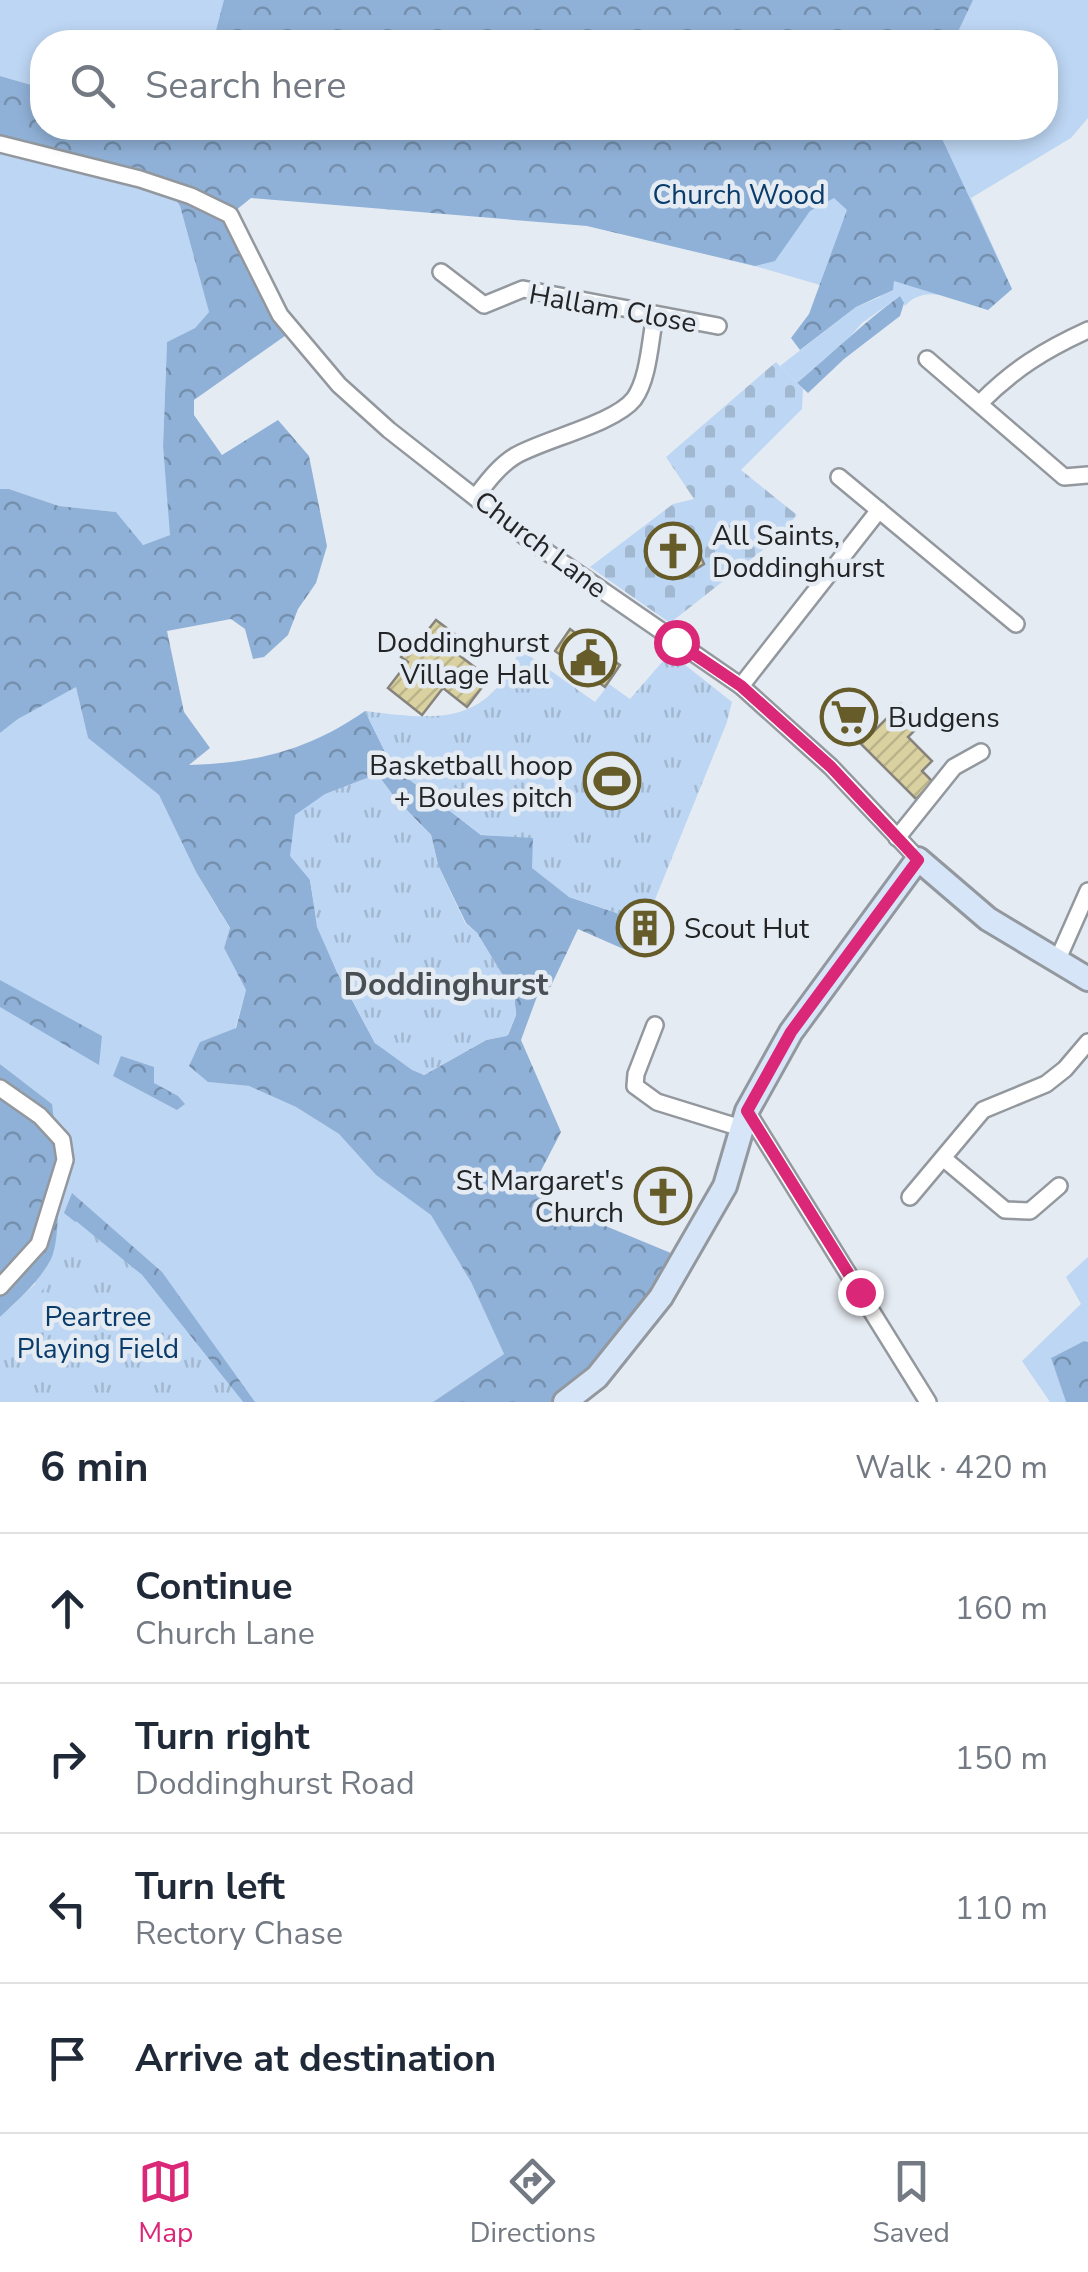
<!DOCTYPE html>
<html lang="en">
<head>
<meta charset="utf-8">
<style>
  :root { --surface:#fff; --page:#f2f2f3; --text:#1f2937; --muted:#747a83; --line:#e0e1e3; --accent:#db2777 }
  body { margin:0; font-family:"Nunito Sans",sans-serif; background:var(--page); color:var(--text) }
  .stop { position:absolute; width:30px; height:30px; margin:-22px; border:8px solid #db2777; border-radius:50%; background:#fff }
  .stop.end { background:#db2777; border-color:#fff; box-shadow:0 2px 10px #0008 }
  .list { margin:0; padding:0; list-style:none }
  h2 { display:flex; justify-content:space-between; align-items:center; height:130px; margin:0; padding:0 40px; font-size:42px }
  h2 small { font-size:32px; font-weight:400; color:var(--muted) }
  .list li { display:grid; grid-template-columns:65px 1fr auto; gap:30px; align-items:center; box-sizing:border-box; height:150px; padding:0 40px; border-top:2px solid var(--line) }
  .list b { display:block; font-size:38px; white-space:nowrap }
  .list p { margin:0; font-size:32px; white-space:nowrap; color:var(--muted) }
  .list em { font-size:32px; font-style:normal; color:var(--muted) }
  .icon { flex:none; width:55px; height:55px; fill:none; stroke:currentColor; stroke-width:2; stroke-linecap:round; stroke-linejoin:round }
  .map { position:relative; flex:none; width:1088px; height:1402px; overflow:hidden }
  .search { position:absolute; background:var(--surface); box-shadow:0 5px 15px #0003; left:30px; right:30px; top:30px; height:110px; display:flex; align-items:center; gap:25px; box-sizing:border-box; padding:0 35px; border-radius:40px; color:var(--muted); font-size:38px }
  .sheet { height:730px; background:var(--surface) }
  nav { display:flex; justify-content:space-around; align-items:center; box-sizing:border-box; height:140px; border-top:2px solid var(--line); background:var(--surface); font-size:28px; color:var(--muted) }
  nav a { display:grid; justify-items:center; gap:5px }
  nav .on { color:var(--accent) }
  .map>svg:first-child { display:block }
</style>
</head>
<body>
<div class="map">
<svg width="1088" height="1402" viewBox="0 0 1088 1402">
  <defs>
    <pattern id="forest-crowns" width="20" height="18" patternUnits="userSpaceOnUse" patternTransform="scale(2.5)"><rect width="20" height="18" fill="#90b1d7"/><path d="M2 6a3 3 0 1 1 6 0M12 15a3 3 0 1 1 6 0" fill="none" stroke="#7590ae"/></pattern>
    <pattern id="cemetery-stones" width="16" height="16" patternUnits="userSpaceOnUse" patternTransform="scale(2.5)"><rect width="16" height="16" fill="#bdd6f3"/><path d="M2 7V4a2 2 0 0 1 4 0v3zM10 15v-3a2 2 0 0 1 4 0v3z" fill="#a2b8d0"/></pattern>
    <pattern id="park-tufts" width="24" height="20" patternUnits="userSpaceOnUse" patternTransform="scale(2.5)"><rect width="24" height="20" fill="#bdd6f3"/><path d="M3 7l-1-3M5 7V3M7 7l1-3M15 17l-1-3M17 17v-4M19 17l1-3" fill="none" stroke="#a2b8d0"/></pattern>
    <pattern id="building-hatch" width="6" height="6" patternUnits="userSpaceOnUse" patternTransform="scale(2.5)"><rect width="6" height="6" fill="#dad1a0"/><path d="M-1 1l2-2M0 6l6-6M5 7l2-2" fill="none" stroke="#bbb38a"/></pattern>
  </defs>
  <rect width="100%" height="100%" fill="#e5ebf2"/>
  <g fill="#bdd6f3">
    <path d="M 0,0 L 1088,0 L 1088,118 L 1071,138 L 971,198 L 1012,289 L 988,310 C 962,302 926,281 905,306 L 900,296 L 862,323 L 842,346 L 797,383 L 780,366 L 856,307 L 880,297 L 893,281 L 820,285 L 755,266 L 182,128 L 1046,128 L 1046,42 L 42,42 L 42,88 L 0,76 Z"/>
    <path d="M 0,144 L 168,188 L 180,206 L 209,312 L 195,328 L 167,342 L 163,446 L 171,535 L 142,545 L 116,512 L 59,506 L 9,489 L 0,489 Z"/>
    <path d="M 76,686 L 88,738 L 159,795 L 196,872 L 230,929 L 224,948 L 246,990 L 235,1029 L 200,1042 L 208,1082 L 249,1086 L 296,1107 L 339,1134 L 376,1175 L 431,1214 L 471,1282 L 504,1354 L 433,1402 L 0,1402 L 0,1317 L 35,1284 L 52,1104 L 0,1064 L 0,733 L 18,719 Z"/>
    <path d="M 1088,1257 L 1088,1342 L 1084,1341 L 1051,1358 L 1066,1402 L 1050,1402 L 1022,1361 L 1081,1304 L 1066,1277 Z"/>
  </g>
  <g fill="url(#forest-crowns)" fill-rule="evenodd">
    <path d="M 224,0 L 973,0 L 953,42 L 213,42 Z"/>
    <path d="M 0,76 L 42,88 L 42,128 L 937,128 L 1012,289 L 988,310 L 894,281 L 893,290 L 856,307 L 800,350 L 791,338 L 809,314 L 847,210 L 834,198 L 810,211 L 775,261 L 755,266 L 587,226 L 251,198 L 230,215 L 292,331 L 194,400 L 194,415 L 222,455 L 278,420 L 309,456 L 327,546 L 316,583 L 298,609 L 288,635 L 264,657 L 253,659 L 245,629 L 231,619 L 167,631 L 184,712 L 210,748 L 189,765 C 257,763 309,750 365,711 L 392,766 L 481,835 L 534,837 L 569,897 L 617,913 L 629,937 L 628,951 L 578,929 L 550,988 L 539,991 L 521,1040 L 561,1132 L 532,1188 L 545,1201 L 683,1258 L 565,1402 L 433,1402 L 504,1354 L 471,1282 L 431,1215 L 376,1175 L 339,1134 L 296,1107 L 249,1086 L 208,1082 L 189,1066 L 200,1042 L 236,1028 L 246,990 L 224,948 L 230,928 L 196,872 L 159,795 L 88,738 L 76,687 L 18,719 L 0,733 L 0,489 L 9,489 L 59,506 L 116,512 L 143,545 L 170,535 L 163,446 L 167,342 L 195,328 L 209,312 L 180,206 L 168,188 L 0,144 ZM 377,774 L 395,798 L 431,835 L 438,865 L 466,923 L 477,933 L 514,994 L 516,1015 L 508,1035 L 486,1040 L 424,1075 L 375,1043 L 337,972 L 318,927 L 310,880 Z"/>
    <path d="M 900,296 L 904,303 L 900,316 L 844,359 L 808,393 L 797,383 C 832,354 864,322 900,296 Z"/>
    <path d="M 0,980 L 102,1036 L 99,1065 L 0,1007 Z"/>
    <path d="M 121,1056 L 154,1067 L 154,1083 L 178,1096 L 185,1104 L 177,1110 L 113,1076 Z"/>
    <path d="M 0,1064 L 52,1104 C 56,1135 64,1233 51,1259 C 39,1282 19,1299 0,1317 Z"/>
    <path d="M 72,1193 L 162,1272 L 255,1402 L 243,1402 L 142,1275 L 64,1213 Z"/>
    <path d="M 1084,1341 L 1088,1342 L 1088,1402 L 1066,1402 L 1051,1358 Z"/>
  </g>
  <path fill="url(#cemetery-stones)" d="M 776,362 L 803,389 L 802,409 L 741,470 L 797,515 L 773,542 L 670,623 L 590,567 L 673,504 L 694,499 L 666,457 Z"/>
  <g fill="url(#park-tufts)">
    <path d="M 520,649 L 595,702 L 609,684 L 630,699 L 670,653 L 732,702 L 727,722 L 654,902 L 629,937 L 617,913 L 569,897 L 532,868 L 533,838 L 481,835 L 392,766 L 365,711 C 437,720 487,727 520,649 Z"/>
    <path d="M 377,774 L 395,798 L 431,835 L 438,865 L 465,923 L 477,933 L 514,994 L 516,1015 L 507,1036 L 486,1040 L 424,1075 L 412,1070 L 375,1043 L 337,972 L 317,927 L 310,880 L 290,856 L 295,815 L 325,794 Z"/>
    <path d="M 76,1221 L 142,1275 L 243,1402 L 0,1402 L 0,1335 C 43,1297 56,1275 76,1221 Z"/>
  </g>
  <g fill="url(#building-hatch)" stroke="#86847d" stroke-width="2.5">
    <path d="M 677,524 L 690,554 L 698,550 L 704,564 L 682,578 L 668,552 L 659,556 L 655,547 L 664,543 L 659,532 Z"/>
    <path d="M 436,620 L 460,638 L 451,649 L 489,678 L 467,707 L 443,688 L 422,715 L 388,688 L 408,662 L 401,657 L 416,637 L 420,640 Z"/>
    <path d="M 570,629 L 620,665 L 605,687 L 555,651 Z"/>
    <path d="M 901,704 L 921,724 L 908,737 L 932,761 L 922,771 L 933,782 L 916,799 L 861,744 Z"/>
    <path d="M 647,910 L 660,918 L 643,946 L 629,937 Z"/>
    <path d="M 646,1177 L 687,1195 L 680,1213 L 639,1197 Z"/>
  </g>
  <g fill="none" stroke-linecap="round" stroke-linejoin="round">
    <g stroke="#93989e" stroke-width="20">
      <g id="street">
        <path d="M 0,144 L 140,179 L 191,196 L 230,215 L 280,315 L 339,385 L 389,430 L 528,539 L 741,686 L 831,767 L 918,859"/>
        <path d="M 441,272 L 484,305 L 523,289 L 718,326"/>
        <path d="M 927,359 L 1064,477 L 1088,475"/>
        <path d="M 980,403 C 1014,369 1044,350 1088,330"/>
        <path d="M 839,477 L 1016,624"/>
        <path d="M 477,495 C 488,481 499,466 515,456 C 544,439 614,424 634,399 C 649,378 650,340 655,316"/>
        <path d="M 741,686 L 879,510"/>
        <path d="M 897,838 L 954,767 L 981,752"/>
        <path d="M 1057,961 L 1088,891"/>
        <path d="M 655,1025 L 636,1074 L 635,1086 L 657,1102 L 741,1128"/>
        <path d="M 0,1088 L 40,1116 L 62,1140 L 65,1160 L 39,1244 L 0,1287"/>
        <path d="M 747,1111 L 928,1402"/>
        <path d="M 943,1158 L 1005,1210 L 1030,1211 L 1059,1186"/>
        <path d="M 910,1197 L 983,1110 L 1046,1084 L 1065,1069 L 1088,1042"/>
      </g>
    </g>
    <g stroke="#93989e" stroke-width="28">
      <path id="secondary" d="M 565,1402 L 597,1377 L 661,1297 L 725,1186 L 747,1111 L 791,1032 L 918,859 L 988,919 L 1088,979"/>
    </g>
    <use href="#street" stroke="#fff" stroke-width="15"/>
    <use href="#secondary" stroke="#d6e6f8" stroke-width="22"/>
  </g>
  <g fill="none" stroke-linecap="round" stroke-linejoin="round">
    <path stroke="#db2777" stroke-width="12" d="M 676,642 L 741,686 L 831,767 L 918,860 L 791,1032 L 747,1111 L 860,1292"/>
  </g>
  <defs>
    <g id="church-ring" transform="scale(2.875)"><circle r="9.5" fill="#e5ebf2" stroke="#655c29" stroke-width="1.5"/><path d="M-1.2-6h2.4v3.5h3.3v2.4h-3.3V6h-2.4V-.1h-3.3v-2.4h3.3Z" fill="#655c29"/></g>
    <g id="civic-ring" transform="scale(2.875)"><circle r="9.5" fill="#e5ebf2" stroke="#655c29" stroke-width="1.5"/><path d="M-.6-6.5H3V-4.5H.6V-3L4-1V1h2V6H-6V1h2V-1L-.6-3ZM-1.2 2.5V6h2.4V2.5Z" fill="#655c29"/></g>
    <g id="supermarket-ring" transform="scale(2.875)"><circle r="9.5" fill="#e5ebf2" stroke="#655c29" stroke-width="1.5"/><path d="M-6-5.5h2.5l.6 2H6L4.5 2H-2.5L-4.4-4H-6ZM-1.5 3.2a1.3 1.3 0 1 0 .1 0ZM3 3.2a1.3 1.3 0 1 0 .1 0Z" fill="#655c29"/></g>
    <g id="stadium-ring" transform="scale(2.875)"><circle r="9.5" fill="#e5ebf2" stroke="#655c29" stroke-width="1.5"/><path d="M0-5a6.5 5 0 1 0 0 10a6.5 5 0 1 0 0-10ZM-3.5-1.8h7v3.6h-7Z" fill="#655c29"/></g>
    <g id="building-ring" transform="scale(2.875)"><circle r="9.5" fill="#e5ebf2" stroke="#655c29" stroke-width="1.5"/><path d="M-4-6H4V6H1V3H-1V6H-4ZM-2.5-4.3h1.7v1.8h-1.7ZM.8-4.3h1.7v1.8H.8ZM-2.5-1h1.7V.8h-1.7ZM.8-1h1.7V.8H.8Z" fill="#655c29"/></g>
  </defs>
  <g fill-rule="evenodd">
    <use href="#church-ring" x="673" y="551"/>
    <use href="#civic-ring" x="588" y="658"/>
    <use href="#supermarket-ring" x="849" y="717"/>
    <use href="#stadium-ring" x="612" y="781"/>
    <use href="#building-ring" x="645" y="928"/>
    <use href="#church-ring" x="663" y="1196"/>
  </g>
  <g text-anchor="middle" stroke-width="9" stroke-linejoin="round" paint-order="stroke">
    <g font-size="28" fill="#0a3c6b" stroke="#e5ebf2">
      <text x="739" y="204">Church Wood</text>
      <text x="98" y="1326">Peartree<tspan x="98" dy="32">Playing Field</tspan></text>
    </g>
    <g font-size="28" fill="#222426" stroke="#e5ebf2">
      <text transform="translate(613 308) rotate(10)" y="10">Hallam Close</text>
      <text transform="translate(541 544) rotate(37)" y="10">Church Lane</text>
    </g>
    <g font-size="28" fill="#222426" stroke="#e5ebf2" text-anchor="start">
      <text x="712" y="545">All Saints,<tspan x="712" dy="32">Doddinghurst</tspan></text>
      <text x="549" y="652" text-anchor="end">Doddinghurst<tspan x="549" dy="32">Village Hall</tspan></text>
      <text x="888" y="727">Budgens</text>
      <text x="573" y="775" text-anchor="end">Basketball hoop<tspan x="573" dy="32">+ Boules pitch</tspan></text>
      <text x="684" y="938">Scout Hut</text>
      <text x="624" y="1190" text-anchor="end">St Margaret's<tspan x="624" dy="32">Church</tspan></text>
    </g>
    <g font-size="32" font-weight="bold" fill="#4a4f54" stroke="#e5ebf2">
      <text x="446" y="995">Doddinghurst</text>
    </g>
  </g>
</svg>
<div class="stop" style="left:676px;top:642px"></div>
<div class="stop end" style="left:860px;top:1292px"></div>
<div class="search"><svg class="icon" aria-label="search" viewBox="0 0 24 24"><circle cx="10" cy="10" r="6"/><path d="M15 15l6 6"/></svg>Search here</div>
</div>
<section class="sheet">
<h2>6 min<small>Walk · 420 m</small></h2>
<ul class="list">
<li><svg class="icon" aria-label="ahead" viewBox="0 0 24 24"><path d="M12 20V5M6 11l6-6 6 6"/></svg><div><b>Continue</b><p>Church Lane</p></div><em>160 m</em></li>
<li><svg class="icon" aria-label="right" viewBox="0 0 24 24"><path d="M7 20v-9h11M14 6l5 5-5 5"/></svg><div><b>Turn right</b><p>Doddinghurst Road</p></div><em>150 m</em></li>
<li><svg class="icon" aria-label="left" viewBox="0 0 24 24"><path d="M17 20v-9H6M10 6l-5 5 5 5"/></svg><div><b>Turn left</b><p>Rectory Chase</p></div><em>110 m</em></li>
<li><svg class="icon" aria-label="arrive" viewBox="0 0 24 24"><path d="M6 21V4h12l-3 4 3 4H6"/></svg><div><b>Arrive at destination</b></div></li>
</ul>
</section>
<nav>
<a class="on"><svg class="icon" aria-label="map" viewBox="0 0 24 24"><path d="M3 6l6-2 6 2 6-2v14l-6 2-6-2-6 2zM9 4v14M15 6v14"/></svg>Map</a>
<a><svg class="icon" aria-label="directions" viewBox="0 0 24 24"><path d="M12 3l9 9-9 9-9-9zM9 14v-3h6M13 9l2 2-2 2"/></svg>Directions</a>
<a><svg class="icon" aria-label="saved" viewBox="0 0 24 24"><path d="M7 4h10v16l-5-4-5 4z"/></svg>Saved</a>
</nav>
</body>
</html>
